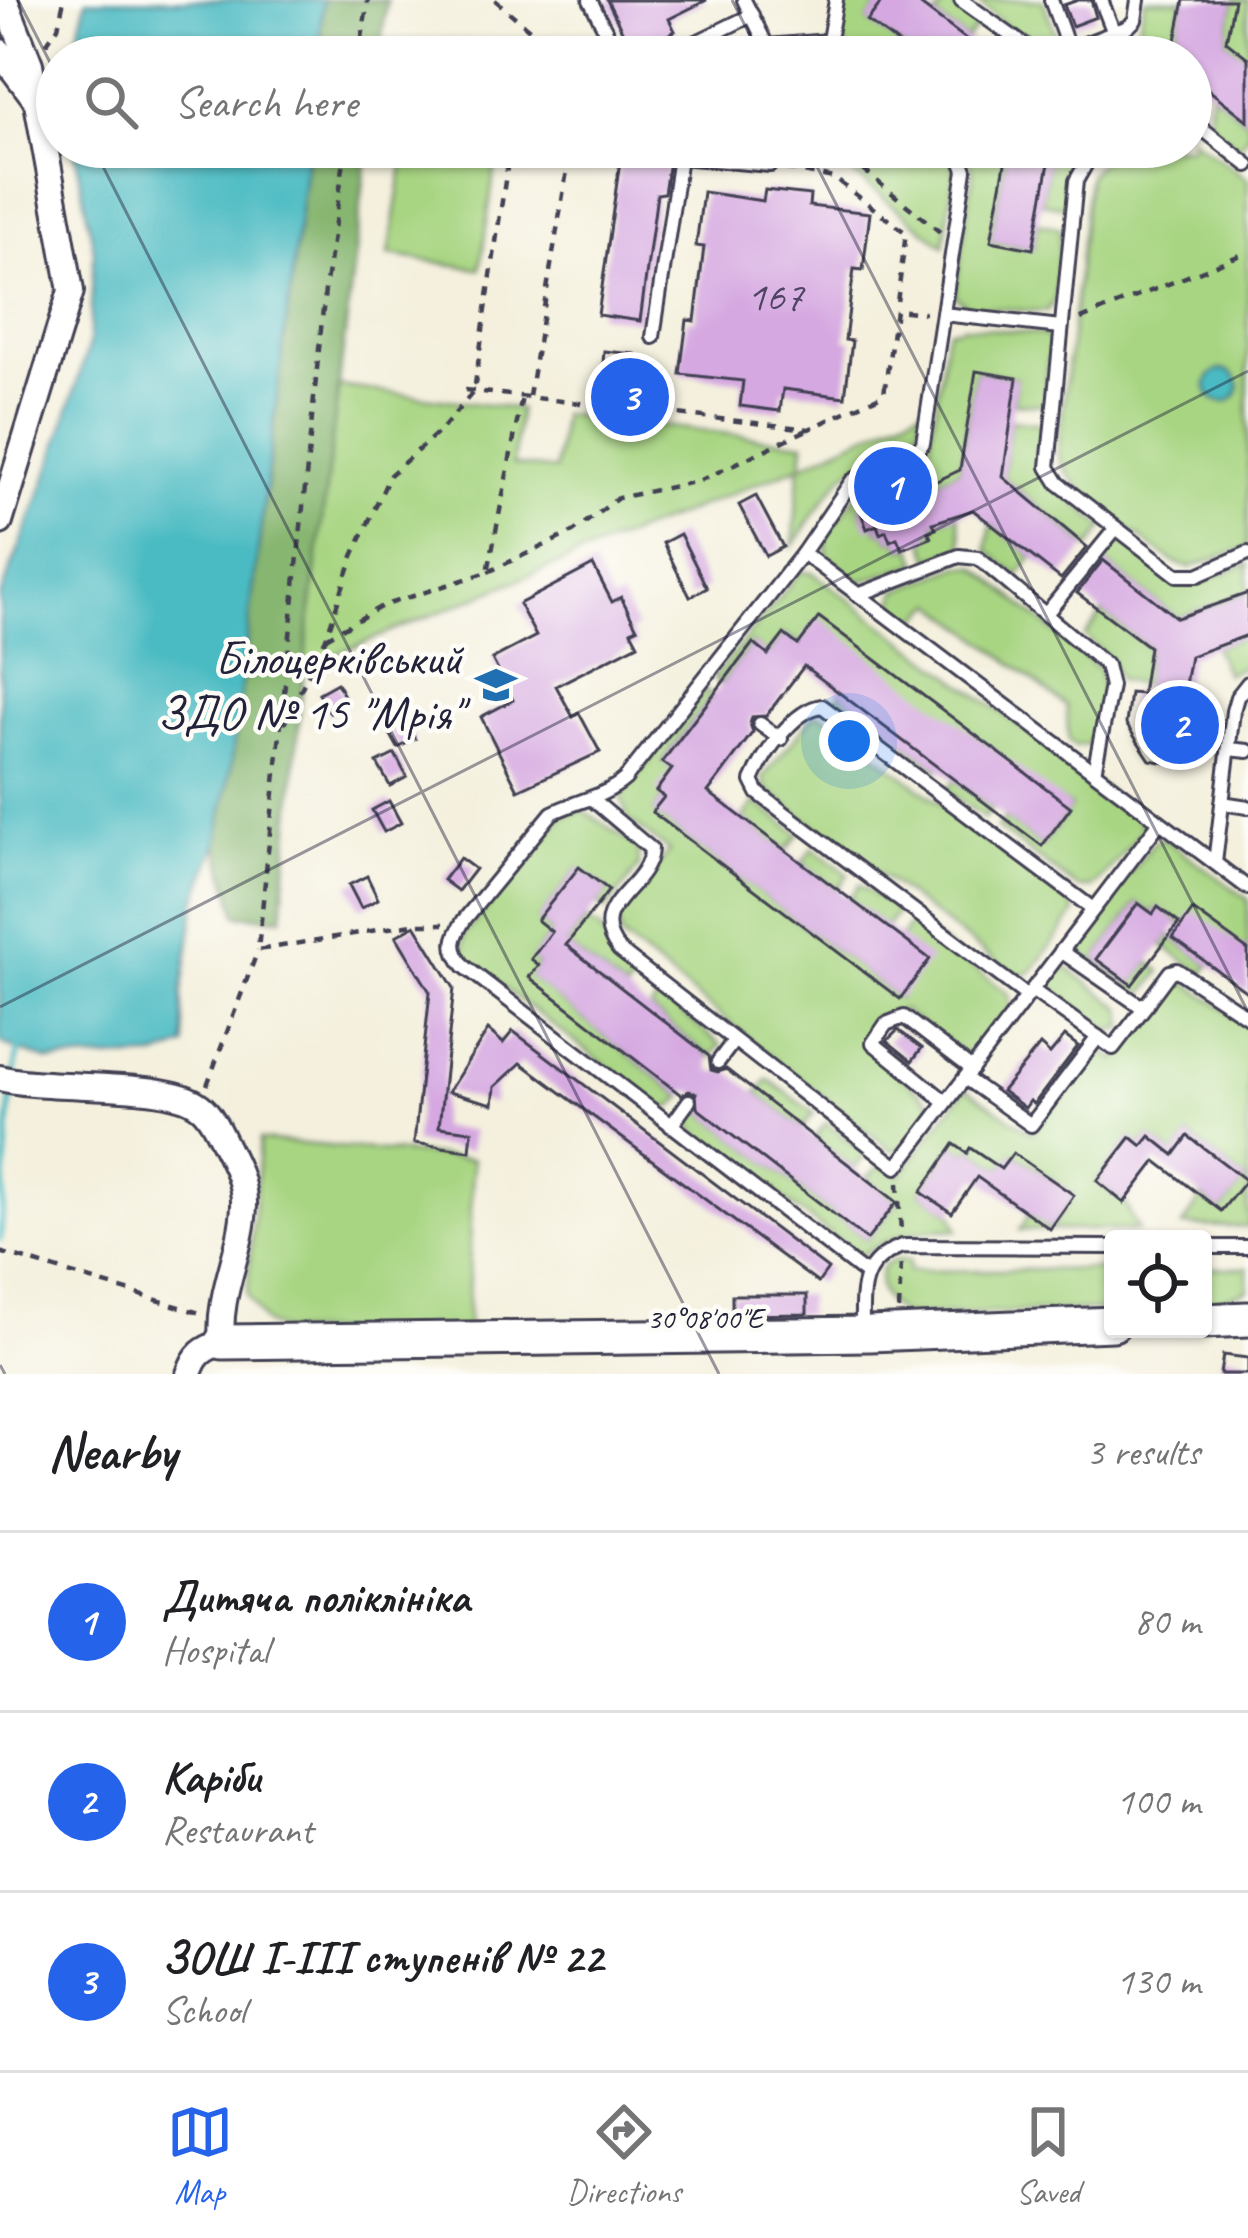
<!DOCTYPE html>
<html lang="en">
<head>
<meta charset="utf-8">
<style>
  :root { --surface:#fff; --page:#f2f2f2; --text:#202124; --muted:#757577; --line:#e0e0e0; --accent:#2563eb }
  body { margin:0; font-family:Caveat,sans-serif; background:var(--page); color:var(--text) }
  .controls { position:absolute; right:36px; bottom:36px; display:grid; overflow:hidden; border-radius:12px; box-shadow:0 3px 9px #0004 }
  .controls button { width:108px; height:108px; display:grid; place-items:center; padding:0; border:0; border-bottom:3px solid var(--line); background:var(--surface); color:var(--text); font:60px sans-serif }
  .you { position:absolute; left:849px; top:741px; width:42px; height:42px; margin:-30px; border:9px solid #fff; border-radius:50%; background:#1a73e8; box-shadow:0 0 0 18px #1a73e833 }
  .badge { display:grid; place-items:center; width:78px; height:78px; border-radius:50%; background:var(--accent); color:#fff; font-size:39px; font-weight:700 }
  .pin { position:absolute; translate:-50% -50%; border:6px solid #fff; box-shadow:0 3px 12px #0006 }
  .list { margin:0; padding:0; list-style:none }
  h2 { display:flex; justify-content:space-between; align-items:center; height:156px; margin:0; padding:0 48px; font-size:51px }
  h2 small { font-size:39px; font-weight:400; color:var(--muted) }
  .list li { display:grid; grid-template-columns:78px 1fr auto; gap:36px; align-items:center; box-sizing:border-box; height:180px; padding:0 48px; border-top:3px solid var(--line) }
  .list b { display:block; font-size:45px; white-space:nowrap }
  .list p { margin:0; font-size:39px; white-space:nowrap; color:var(--muted) }
  .list em { font-size:39px; font-style:normal; color:var(--muted) }
  .icon { flex:none; width:66px; height:66px; fill:none; stroke:currentColor; stroke-width:2; stroke-linecap:round; stroke-linejoin:round }
  .map { position:relative; flex:none; width:1248px; height:1374px; overflow:hidden }
  .search { position:absolute; background:var(--surface); box-shadow:0 3px 9px #0004; left:36px; right:36px; top:36px; height:132px; display:flex; align-items:center; gap:30px; box-sizing:border-box; padding:0 42px; border-radius:66px; color:var(--muted); font-size:45px }
  .sheet { height:696px; background:var(--surface) }
  nav { display:flex; justify-content:space-around; align-items:center; box-sizing:border-box; height:168px; border-top:3px solid var(--line); background:var(--surface); font-size:33px; color:var(--muted) }
  nav a { display:grid; justify-items:center; gap:6px }
  nav .on { color:var(--accent) }
  .map>svg:first-child { display:block }
</style>
</head>
<body>
<div class="map">
<svg width="1248" height="1374" viewBox="0 0 1248 1374">
  <rect width="100%" height="100%" fill="#fdfcf7"/>
  <filter id="ink" filterUnits="userSpaceOnUse"><feTurbulence type="fractalNoise" baseFrequency=".00833" numOctaves="2"/><feDisplacementMap in="SourceGraphic" scale="24" xChannelSelector="R" yChannelSelector="G"/><feConvolveMatrix kernelMatrix="1 2 1 2 8 2 1 2 1" color-interpolation-filters="sRGB"/></filter>
  <filter id="wash" filterUnits="userSpaceOnUse"><feTurbulence type="fractalNoise" baseFrequency=".004" numOctaves="4" result="noise"/><feDisplacementMap in="SourceGraphic" scale="48" xChannelSelector="R" yChannelSelector="G"/><feGaussianBlur stdDeviation="2.7" result="paint"/><feColorMatrix in="noise" values="0 0 0 0 0 0 0 0 0 0 0 0 0 0 0 0 0 1.4 0 .05"/><feComposite in="paint" operator="in"/></filter>
  <g filter="url(#wash)">
    <rect width="100%" height="100%" fill="#f4f0dd"/>
    <g fill="#a8d582" stroke="#657c5e" stroke-width="3">
      <path d="M 844,0 L 883,0 L 868,21 L 917,57 L 855,57 C 834,41 840,23 844,0 Z"/>
      <path d="M 976,0 L 1043,0 L 1060,45 C 1030,56 999,18 976,0 Z"/>
      <path d="M 1145,0 L 1184,0 L 1176,40 L 1146,51 L 1138,30 Z"/>
      <path d="M 1234,0 L 1248,0 L 1248,59 L 1226,41 Z"/>
      <path d="M 948,1 L 978,25 L 967,40 L 936,16 Z"/>
      <path d="M 1124,34 L 1133,56 L 1065,57 Z"/>
      <path d="M 1211,91 L 1248,122 L 1248,134 L 1239,147 L 1209,124 Z"/>
      <path d="M 1191,138 L 1248,179 L 1248,547 L 1189,568 L 1173,562 C 1144,539 1062,487 1058,452 L 1089,175 C 1111,143 1157,147 1191,147 Z"/>
      <path d="M 406,147 L 498,147 L 480,269 L 389,255 Z"/>
      <path d="M 820,147 L 918,147 L 926,152 L 950,155 L 955,169 L 944,246 Z"/>
      <path d="M 966,147 L 1008,147 L 991,241 L 1033,249 L 1038,223 L 1060,228 L 1055,300 L 1046,312 L 968,306 L 955,296 L 973,174 Z"/>
      <path d="M 1051,151 L 1074,166 L 1066,207 L 1042,203 Z"/>
      <path d="M 964,326 L 1046,335 L 1050,342 L 1044,405 L 1014,403 L 1016,378 L 976,371 L 960,470 L 928,485 L 915,484 L 912,476 L 896,481 L 899,470 L 920,459 L 930,447 L 946,336 L 948,330 Z"/>
      <path d="M 337,386 L 519,409 L 513,465 L 555,470 L 562,414 L 804,443 L 802,465 L 922,408 C 914,474 889,443 851,469 C 836,478 805,529 793,546 L 800,466 L 304,667 Z"/>
      <path d="M 1011,420 L 1042,424 L 1040,464 L 1044,476 L 1104,528 L 1089,548 L 1003,477 Z"/>
      <path d="M 875,478 L 887,485 L 862,494 L 880,533 L 886,531 L 890,541 L 897,538 L 902,549 L 912,546 L 918,563 L 860,582 L 827,556 L 826,538 L 865,482 Z"/>
      <path d="M 958,514 L 963,547 L 931,559 L 924,541 L 930,538 L 928,532 L 936,529 L 933,523 Z"/>
      <path d="M 991,523 L 1033,557 L 1018,576 L 987,550 Z"/>
      <path d="M 1116,536 L 1168,578 L 1189,586 L 1248,564 L 1248,593 L 1177,618 L 1100,558 Z"/>
      <path d="M 960,566 L 976,567 L 1099,669 C 1105,690 1099,724 1088,744 L 1075,746 L 1069,742 L 1066,706 L 935,603 L 913,625 C 899,616 891,608 897,591 Z"/>
      <path d="M 800,572 L 812,572 L 1135,812 L 1143,829 L 1099,882 L 1092,888 L 1078,888 L 997,828 L 1006,818 L 1042,846 L 1071,807 L 784,634 L 768,655 L 752,643 L 721,684 L 713,679 Z"/>
      <path d="M 1103,612 L 1149,647 L 1144,685 L 1119,680 L 1111,660 L 1085,636 Z"/>
      <path d="M 1248,635 L 1248,665 L 1226,674 L 1214,647 Z"/>
      <path d="M 705,690 L 712,696 L 662,761 L 672,769 L 664,797 L 653,812 L 899,998 L 900,938 L 912,921 L 1009,994 L 1011,1007 L 971,1059 L 902,1010 L 881,1018 L 864,1044 L 932,1103 L 932,1109 L 902,1149 L 891,1150 L 622,938 L 618,922 L 621,915 L 669,851 L 628,819 L 621,797 Z"/>
      <path d="M 840,694 L 887,729 L 880,740 L 832,705 Z"/>
      <path d="M 814,715 L 823,715 L 1070,901 L 1075,913 L 1034,969 L 1028,974 L 1013,974 L 767,790 L 763,777 Z"/>
      <path d="M 903,741 L 939,768 L 930,779 L 894,750 Z"/>
      <path d="M 955,780 L 992,808 L 984,818 L 946,790 Z"/>
      <path d="M 755,802 L 799,834 L 786,851 L 743,819 Z"/>
      <path d="M 582,809 L 634,845 L 638,850 L 639,867 L 606,910 L 598,904 L 608,890 L 578,868 L 538,920 L 552,932 L 532,959 L 539,965 L 530,977 L 683,1097 L 670,1108 L 661,1107 L 472,964 L 463,949 L 465,934 L 562,817 Z"/>
      <path d="M 1163,838 L 1248,899 L 1248,950 L 1182,925 L 1158,908 L 1153,913 L 1137,903 L 1096,959 L 1132,985 L 1149,962 L 1161,971 L 1145,992 L 1134,992 L 1081,953 L 1078,941 L 1154,842 Z"/>
      <path d="M 813,848 L 848,874 L 837,890 L 802,863 Z"/>
      <path d="M 859,885 L 898,911 L 886,927 L 849,899 Z"/>
      <path d="M 586,920 L 600,929 L 614,956 L 637,975 L 626,991 L 566,945 Z"/>
      <path d="M 1169,935 L 1210,965 L 1203,974 L 1162,945 Z"/>
      <path d="M 1068,968 L 1123,1009 L 1125,1027 L 1110,1031 L 1054,990 L 1050,983 L 1055,970 Z"/>
      <path d="M 1179,982 L 1186,982 L 1248,1026 L 1248,1227 L 1183,1226 L 1202,1197 L 1221,1211 L 1245,1180 L 1189,1136 L 1174,1155 L 1150,1137 L 1142,1146 L 1131,1138 L 1097,1181 L 1125,1203 L 1138,1230 L 1020,1230 L 1029,1214 L 1051,1228 L 1074,1195 L 1014,1153 L 1001,1169 L 971,1148 L 967,1153 L 954,1145 L 921,1192 L 952,1213 L 958,1230 C 920,1228 890,1236 859,1256 L 701,1138 L 691,1125 L 691,1112 L 695,1106 L 867,1240 L 897,1202 L 866,1178 L 881,1165 L 900,1176 L 966,1088 L 1032,1133 L 1098,1048 L 1117,1060 Z"/>
      <path d="M 660,996 L 721,1045 L 711,1057 L 650,1010 Z"/>
      <path d="M 768,1079 L 814,1113 L 802,1128 L 757,1093 Z"/>
      <path d="M 826,1123 L 866,1154 L 854,1169 L 814,1138 Z"/>
      <path d="M 260,1140 L 473,1159 L 467,1331 L 285,1332 L 265,1323 L 247,1295 Z"/>
      <path d="M 895,1260 L 909,1260 L 909,1271 L 1113,1269 L 1113,1310 L 903,1315 C 884,1303 875,1290 882,1267 Z"/>
      <path d="M 1203,1268 L 1248,1268 L 1248,1290 L 1203,1304 Z"/>
    </g>
    <g fill="#86b670" stroke="#546c56" stroke-width="3">
      <path d="M 323,0 L 387,0 L 379,57 L 318,57 Z"/>
      <path d="M 308,147 L 368,147 L 304,667 L 282,918 L 237,915 L 217,845 L 232,761 Z"/>
    </g>
    <g fill="#4cbbc3" stroke="#376e7f" stroke-width="3">
      <path d="M 86,0 L 323,0 L 318,57 L 73,57 Z"/>
      <path d="M 74,147 L 308,147 L 232,761 L 217,845 L 196,901 L 182,993 L 185,1046 L 157,1057 L 49,1061 L 4,1045 L 0,1039 L 0,597 L 50,469 L 89,344 L 94,251 Z"/>
      <circle cx="1223" cy="386" r="16"/>
    </g>
    <g fill="none" stroke-linecap="round" stroke-linejoin="round">
      <g stroke="#4cbbc3" stroke-width="6">
        <path d="M 14,1075 L 19,1047"/>
        <path d="M 0,1239 L 12,1088"/>
      </g>
    </g>
    <g id="blocks">
      <g fill="#d5a8e1">
        <path d="M 607,0 L 707,0 L 669,19 L 675,31 L 633,53 Z"/>
        <path d="M 883,0 L 914,0 L 990,57 L 917,57 L 867,21 Z"/>
        <path d="M 1078,0 L 1091,0 L 1096,17 L 1072,26 L 1064,5 Z"/>
        <path d="M 1184,0 L 1234,0 L 1226,41 L 1248,58 L 1248,121 L 1191,76 L 1191,57 L 1135,57 L 1176,40 Z"/>
        <path d="M 1008,147 L 1052,147 L 1033,249 L 991,241 Z"/>
        <path d="M 621,154 L 669,161 L 664,193 L 657,194 L 640,321 L 598,315 Z"/>
        <path d="M 765,190 L 810,195 L 809,206 L 870,213 L 863,270 L 854,269 L 845,340 L 852,341 L 845,397 L 783,389 L 780,411 L 740,406 L 743,381 L 680,374 L 687,320 L 695,321 L 704,247 L 696,246 L 703,192 L 763,201 Z"/>
        <path d="M 604,351 L 635,354 L 633,378 L 602,375 Z"/>
        <path d="M 976,371 L 1017,378 L 1003,477 L 1087,547 L 1061,579 L 973,510 L 933,523 L 936,529 L 928,532 L 931,538 L 902,549 L 897,538 L 890,541 L 886,531 L 880,534 L 877,525 L 867,529 L 859,507 L 865,504 L 862,494 L 912,476 L 915,484 L 926,480 L 928,485 L 960,470 Z"/>
        <path d="M 756,496 L 783,547 L 766,556 L 739,505 Z"/>
        <path d="M 680,534 L 707,588 L 690,597 L 663,543 Z"/>
        <path d="M 1103,560 L 1177,618 L 1248,593 L 1248,635 L 1190,656 L 1182,702 L 1193,704 L 1185,755 L 1173,753 L 1172,764 L 1150,760 L 1126,724 L 1130,693 L 1142,694 L 1149,647 L 1077,593 Z"/>
        <path d="M 593,565 L 612,602 L 621,597 L 637,628 L 631,631 L 638,644 L 556,686 L 573,717 L 579,713 L 600,752 L 518,790 L 481,717 L 513,700 L 492,659 L 536,636 L 519,604 Z"/>
        <path d="M 819,617 L 1071,807 L 1042,846 L 804,666 L 766,716 L 752,717 L 750,724 L 753,732 L 708,792 L 930,959 L 900,999 L 652,812 L 664,797 L 656,791 L 672,769 L 662,762 L 753,643 L 768,655 L 784,634 L 798,645 Z"/>
        <path d="M 337,683 L 348,703 L 330,713 L 319,693 Z"/>
        <path d="M 403,717 L 415,739 L 398,748 L 386,726 Z"/>
        <path d="M 395,754 L 407,777 L 390,786 L 377,763 Z"/>
        <path d="M 389,801 L 401,823 L 384,832 L 372,810 Z"/>
        <path d="M 460,858 L 475,869 L 458,891 L 443,880 Z"/>
        <path d="M 579,867 L 609,890 L 566,945 L 709,1056 L 711,1070 L 718,1072 L 726,1069 L 897,1202 L 867,1240 L 697,1108 L 696,1093 L 689,1091 L 681,1095 L 529,977 L 539,965 L 531,959 L 552,932 L 537,920 Z"/>
        <path d="M 367,876 L 378,899 L 361,908 L 349,885 Z"/>
        <path d="M 1138,903 L 1153,914 L 1158,907 L 1179,923 L 1132,985 L 1096,959 Z"/>
        <path d="M 1193,910 L 1248,950 L 1248,993 L 1173,938 Z"/>
        <path d="M 415,925 L 454,988 L 439,1127 L 472,1131 L 470,1151 L 414,1143 L 430,992 L 396,936 Z"/>
        <path d="M 488,1030 L 503,1043 L 513,1031 L 828,1269 L 818,1283 L 521,1063 L 495,1087 L 493,1104 L 448,1092 Z"/>
        <path d="M 898,1030 L 922,1048 L 912,1061 L 887,1041 Z"/>
        <path d="M 1065,1036 L 1078,1046 L 1034,1104 L 1030,1101 L 1025,1108 L 1002,1091 L 1040,1045 L 1050,1054 Z"/>
        <path d="M 1150,1136 L 1174,1155 L 1188,1136 L 1246,1180 L 1221,1211 L 1156,1161 L 1124,1203 L 1097,1181 L 1131,1137 L 1142,1146 Z"/>
        <path d="M 954,1144 L 967,1153 L 970,1148 L 1001,1169 L 1013,1153 L 1074,1195 L 1050,1229 L 977,1177 L 952,1213 L 921,1192 Z"/>
        <path d="M 732,1295 L 807,1295 L 807,1314 L 732,1315 Z"/>
        <path d="M 1223,1355 L 1248,1358 L 1248,1374 L 1220,1374 Z"/>
      </g>
    </g>
  </g>
  <g filter="url(#ink)">
    <use href="#blocks" fill-opacity="0" stroke="#424153" stroke-width="3"/>
    <g fill="none" stroke-linecap="round" stroke-linejoin="round">
      <g stroke="#424153" stroke-width="18">
        <g id="lane">
          <path d="M 590,0 L 619,57"/>
          <path d="M 744,0 L 767,46 L 829,41"/>
          <path d="M 961,0 L 1041,57 L 1054,56 L 1128,27 L 1135,20 L 1138,0"/>
          <path d="M 1051,0 L 1069,50"/>
          <path d="M 1101,0 L 1114,33"/>
          <path d="M 666,57 L 752,15"/>
          <path d="M 826,57 L 836,0"/>
          <path d="M 1191,125 L 1204,130 L 1248,165"/>
          <path d="M 1110,147 L 1088,160 L 1076,181 L 1048,467 L 1058,483 L 1177,575 L 1198,575 L 1248,553"/>
          <path d="M 943,314 L 1061,327"/>
          <path d="M 653,337 L 680,157 L 770,165 L 785,147"/>
          <path d="M 803,553 L 1248,888"/>
          <path d="M 858,595 L 959,556 L 978,558 L 1106,665 L 1111,686 L 1094,772"/>
          <path d="M 1046,614 L 1116,528"/>
          <path d="M 760,724 L 781,739"/>
          <path d="M 1229,749 L 1248,751"/>
          <path d="M 593,800 L 651,849 C 649,890 583,905 619,950 L 897,1167 L 1160,822"/>
          <path d="M 1222,803 L 1248,807"/>
          <path d="M 1215,863 L 1233,711 L 1237,697 L 1248,683"/>
          <path d="M 1061,951 L 1139,1005 L 1147,1003 L 1170,972 L 1177,970 L 1248,1017"/>
          <path d="M 1032,990 L 1113,1048 L 1147,1004"/>
          <path d="M 1027,996 L 758,793 L 752,781 C 763,755 793,710 822,706 L 1093,909"/>
          <path d="M 718,1062 L 733,1042"/>
          <path d="M 965,1078 L 1031,1125 L 1098,1037"/>
          <path d="M 946,1102 L 873,1043 L 886,1024 L 904,1017 L 972,1069"/>
          <path d="M 671,1126 L 689,1101"/>
          <path d="M 1203,1247 L 1248,1247"/>
          <path d="M 866,1274 L 464,966 C 449,948 453,938 464,920 L 552,813 C 578,800 603,798 625,779 L 803,553 L 852,481 C 875,466 907,468 923,443 L 965,170 L 956,147"/>
          <path d="M 862,1332 C 862,1291 858,1263 902,1246 L 1113,1247"/>
        </g>
      </g>
      <g stroke="#424153" stroke-width="30">
        <g id="street">
          <path d="M 0,52 L 33,96"/>
          <path d="M 0,522 L 71,291 L 30,64 L 5,0"/>
          <path d="M 0,1078 C 47,1091 166,1079 200,1106 C 211,1114 219,1133 225,1145 C 235,1164 245,1184 244,1206 C 242,1253 217,1293 222,1342 C 203,1349 195,1354 189,1374"/>
        </g>
      </g>
      <g stroke="#424153" stroke-width="39">
        <g id="secondary">
          <path d="M 1203,1321 L 1248,1319"/>
          <path d="M 222,1342 L 870,1334 L 1113,1324"/>
        </g>
      </g>
      <g stroke="#424153" stroke-width="4.5" stroke-dasharray="9 9" stroke-linecap="butt">
        <path d="M 495,0 L 534,33 L 542,57"/>
        <path d="M 46,44 L 58,27 L 64,0"/>
        <path d="M 359,57 L 368,0"/>
        <path d="M 346,147 L 325,290 L 258,950 L 412,924 L 444,924"/>
        <path d="M 625,147 L 663,154"/>
        <path d="M 835,147 L 940,232"/>
        <path d="M 787,169 L 834,178 L 906,233 L 896,310"/>
        <path d="M 1081,319 L 1248,252"/>
        <path d="M 465,390 L 809,429 L 884,394 L 896,310 L 925,313"/>
        <path d="M 529,396 L 571,147"/>
        <path d="M 488,572 L 573,532 L 618,498 L 699,481 L 809,429"/>
        <path d="M 326,638 L 382,606 L 488,572 L 522,397"/>
        <path d="M 284,724 L 326,638 L 353,556 L 390,475 L 443,428 L 474,391 L 510,147"/>
        <path d="M 207,1085 L 258,950"/>
        <path d="M 898,1183 L 901,1232"/>
        <path d="M 0,1252 L 203,1314"/>
        <path d="M 899,1310 L 901,1261"/>
      </g>
      <use href="#lane" stroke="#fff" stroke-width="12"/>
      <use href="#street" stroke="#fff" stroke-width="24"/>
      <use href="#secondary" stroke="#fff" stroke-width="33"/>
    </g>
  </g>
  <path fill="none" stroke="#22223b" stroke-width="3" stroke-opacity="0.45" d="M 18,0 L 57,76M 732,0 L 761,57M 93,147 L 719,1374M 807,147 L 1248,1012M 0,1007 L 1248,371M 0,1365 L 5,1374"/>
  <defs>
    <g id="school-bare" transform="scale(3.24)"><path d="M0-5L7-2L0 1L-7-2ZM-4 1L0 2.5L4 1V4Q0 6-4 4Z" fill="#1f6fb2" stroke="#fdfcf7" stroke-width="2.5" paint-order="stroke"/></g>
  </defs>
  <g fill-rule="evenodd">
    <use href="#school-bare" x="496" y="685"/>
  </g>
  <g text-anchor="middle" stroke-width="9" stroke-linejoin="round" paint-order="stroke">
    <g font-size="42" fill="#4f4464">
      <text x="775" y="310">167</text>
    </g>
    <g font-size="48" fill="#22223b" stroke="#fdfcf7" text-anchor="end">
      <text x="462" y="674">Білоцерківський<tspan x="462" dy="55">ЗДО № 15 "Мрія"</tspan></text>
    </g>
  </g>
  <g font-size="30" text-anchor="middle" fill="#22223b" stroke="#fdfcf7" stroke-width="9" stroke-linejoin="round" paint-order="stroke">
    <text x="705" y="1328">30°08'00"E</text>
  </g>
</svg>
<div class="controls">
<button><svg class="icon" aria-label="locate" viewBox="0 0 24 24"><circle cx="12" cy="12" r="6"/><path d="M12 2v4M12 18v4M2 12h4M18 12h4"/></svg></button>
</div>
<div class="you"></div>
<div class="pin badge" style="left:893px;top:486px">1</div>
<div class="pin badge" style="left:1180px;top:725px">2</div>
<div class="pin badge" style="left:630px;top:397px">3</div>
<div class="search"><svg class="icon" aria-label="search" viewBox="0 0 24 24"><circle cx="10" cy="10" r="6"/><path d="M15 15l6 6"/></svg>Search here</div>
</div>
<section class="sheet">
<h2>Nearby<small>3 results</small></h2>
<ul class="list">
<li><span class="badge">1</span><div><b>Дитяча поліклініка</b><p>Hospital</p></div><em>80 m</em></li>
<li><span class="badge">2</span><div><b>Каріби</b><p>Restaurant</p></div><em>100 m</em></li>
<li><span class="badge">3</span><div><b>ЗОШ І-ІІІ ступенів № 22</b><p>School</p></div><em>130 m</em></li>
</ul>
</section>
<nav>
<a class="on"><svg class="icon" aria-label="map" viewBox="0 0 24 24"><path d="M3 6l6-2 6 2 6-2v14l-6 2-6-2-6 2zM9 4v14M15 6v14"/></svg>Map</a>
<a><svg class="icon" aria-label="directions" viewBox="0 0 24 24"><path d="M12 3l9 9-9 9-9-9zM9 14v-3h6M13 9l2 2-2 2"/></svg>Directions</a>
<a><svg class="icon" aria-label="saved" viewBox="0 0 24 24"><path d="M7 4h10v16l-5-4-5 4z"/></svg>Saved</a>
</nav>
</body>
</html>
